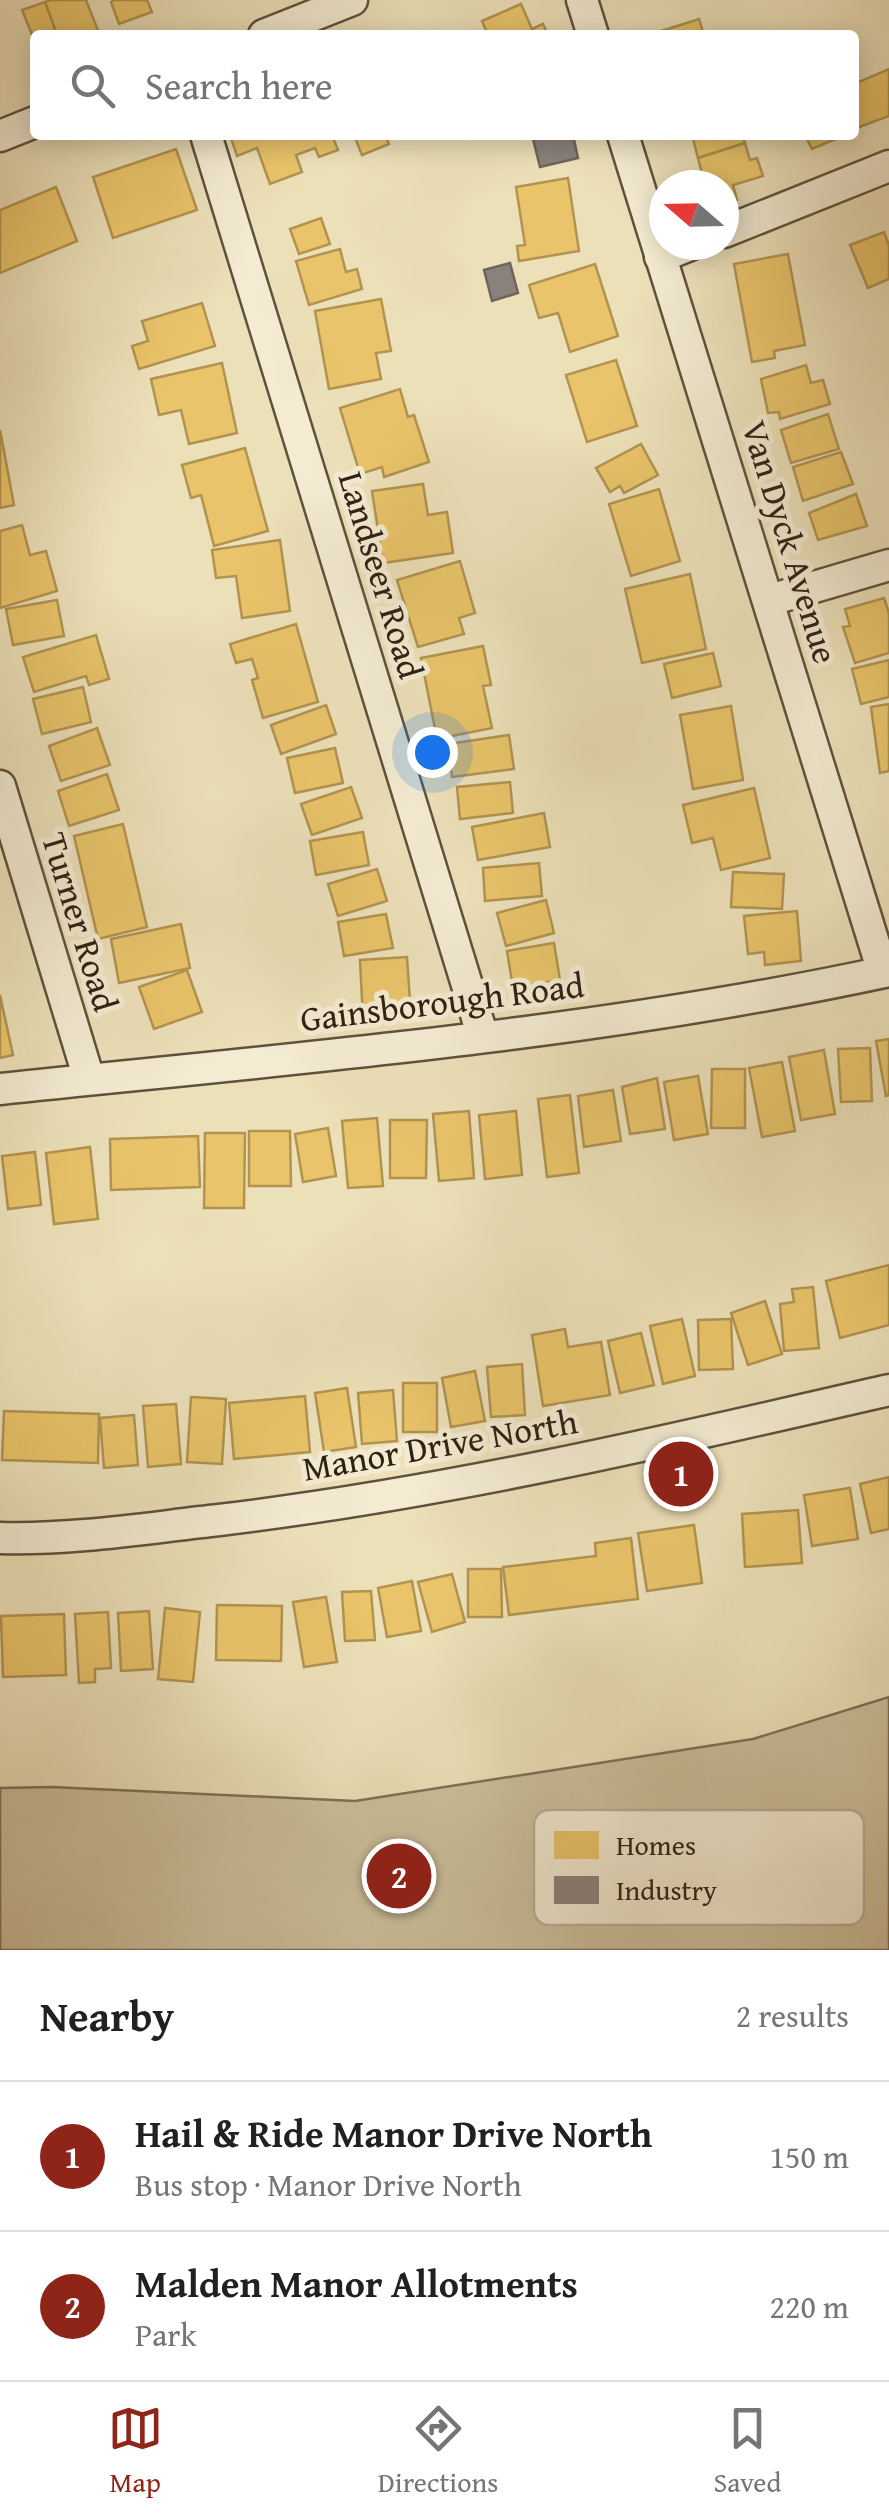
<!DOCTYPE html>
<html lang="en">
<head>
<meta charset="utf-8">
<style>
  :root { --surface:#fff; --page:#f2f2f2; --text:#202124; --muted:#757577; --line:#e0e0e0; --accent:#8f2418 }
  body { margin:0; font-family:"Gentium Book Plus",serif; background:var(--page); color:var(--text) }
  .compass { position:absolute; left:649px; top:170px; width:90px; height:90px; border-radius:50%; background:var(--surface); box-shadow:0 5px 25px #0003; rotate:290deg }
  .you { position:absolute; left:432px; top:752px; width:35px; height:35px; margin:-25px; border:8px solid #fff; border-radius:50%; background:#1a73e8; box-shadow:0 0 0 15px #1a73e833 }
  .badge { display:grid; place-items:center; width:65px; height:65px; border-radius:50%; background:var(--accent); color:#fff; font-size:32px; font-weight:700 }
  .pin { position:absolute; translate:-50% -50%; border:5px solid #fff; box-shadow:0 2px 10px #0006 }
  .list { margin:0; padding:0; list-style:none }
  h2 { display:flex; justify-content:space-between; align-items:center; height:130px; margin:0; padding:0 40px; font-size:42px }
  h2 small { font-size:32px; font-weight:400; color:var(--muted) }
  .list li { display:grid; grid-template-columns:65px 1fr auto; gap:30px; align-items:center; box-sizing:border-box; height:150px; padding:0 40px; border-top:2px solid var(--line) }
  .list b { display:block; font-size:38px; white-space:nowrap }
  .list p { margin:0; font-size:32px; white-space:nowrap; color:var(--muted) }
  .list em { font-size:32px; font-style:normal; color:var(--muted) }
  .icon { flex:none; width:55px; height:55px; fill:none; stroke:currentColor; stroke-width:2; stroke-linecap:round; stroke-linejoin:round }
  .map { position:relative; flex:none; width:889px; height:1950px; overflow:hidden }
  .search { position:absolute; background:var(--surface); box-shadow:0 5px 25px #0003; left:30px; right:30px; top:30px; height:110px; display:flex; align-items:center; gap:25px; box-sizing:border-box; padding:0 35px; border-radius:10px; color:var(--muted); font-size:38px }
  .sheet { height:430px; background:var(--surface) }
  nav { display:flex; justify-content:space-around; align-items:center; box-sizing:border-box; height:140px; border-top:2px solid var(--line); background:var(--surface); font-size:28px; color:var(--muted) }
  nav a { display:grid; justify-items:center; gap:5px }
  nav .on { color:var(--accent) }
  .map>svg:first-child { display:block }
</style>
</head>
<body>
<div class="map">
<svg width="889" height="1950" viewBox="0 0 889 1950">
  <rect width="100%" height="100%" fill="#ece0b9"/>
  <filter id="stains"><feTurbulence type="fractalNoise" baseFrequency=".002" numOctaves="4"/><feColorMatrix values="0 0 0 0 .2 0 0 0 0 .09 0 0 0 0 .02 0 0 0 .5 -.17"/></filter>
  <radialGradient id="worn" r=".72"><stop offset=".6" stop-color="#630" stop-opacity="0"/><stop offset="1" stop-color="#630" stop-opacity=".3"/></radialGradient>
  <path fill="#ccc09d" stroke="#7e7058" stroke-width="2.5" d="M 889,1697 L 889,1950 L 0,1950 L 0,1788 L 52,1787 L 355,1801 L 753,1739 Z"/>
  <g fill="#e9c46a" stroke="#b29350" stroke-width="2.5">
    <path d="M 51,0 L 86,0 L 99,33 L 57,35 L 45,2 Z"/>
    <path d="M 115,0 L 147,0 L 152,12 L 119,24 L 111,2 Z"/>
    <path d="M 45,2 L 57,35 L 35,35 L 35,42 L 22,10 Z"/>
    <path d="M 521,4 L 532,29 L 543,24 L 548,35 L 488,35 L 482,21 Z"/>
    <path d="M 699,19 L 704,35 L 655,35 L 655,33 Z"/>
    <path d="M 889,69 L 889,116 L 854,129 L 854,84 Z"/>
    <path d="M 230,135 L 332,135 L 338,150 L 319,157 L 315,148 L 296,155 L 302,172 L 270,184 L 257,148 L 237,156 Z"/>
    <path d="M 354,135 L 385,135 L 389,144 L 362,155 Z"/>
    <path d="M 692,135 L 742,135 L 745,143 L 698,158 Z"/>
    <path d="M 805,135 L 837,135 L 838,138 L 812,149 Z"/>
    <path d="M 745,143 L 750,160 L 757,158 L 763,176 L 733,185 L 737,200 L 724,205 L 724,185 L 705,185 L 698,158 Z"/>
    <path d="M 176,149 L 197,210 L 113,238 L 93,177 Z"/>
    <path d="M 568,178 L 579,251 L 519,261 L 517,246 L 525,245 L 516,187 Z"/>
    <path d="M 56,187 L 77,241 L 0,273 L 0,210 Z"/>
    <path d="M 321,218 L 330,244 L 299,254 L 290,229 Z"/>
    <path d="M 884,232 L 889,245 L 889,279 L 868,288 L 850,245 Z"/>
    <path d="M 340,249 L 346,272 L 357,269 L 362,289 L 309,305 L 296,261 Z"/>
    <path d="M 788,254 L 805,345 L 774,351 L 775,358 L 752,362 L 734,264 Z"/>
    <path d="M 595,264 L 618,336 L 570,352 L 558,313 L 539,318 L 529,285 Z"/>
    <path d="M 381,299 L 391,351 L 376,353 L 381,379 L 329,389 L 315,311 Z"/>
    <path d="M 202,303 L 215,346 L 139,369 L 132,346 L 148,341 L 142,321 Z"/>
    <path d="M 616,360 L 637,426 L 587,442 L 566,375 Z"/>
    <path d="M 222,363 L 237,433 L 189,444 L 181,410 L 159,415 L 151,379 Z"/>
    <path d="M 806,365 L 811,383 L 823,380 L 830,404 L 780,419 L 779,412 L 768,413 L 761,379 Z"/>
    <path d="M 400,389 L 408,417 L 414,415 L 429,462 L 384,477 L 382,467 L 360,474 L 340,408 Z"/>
    <path d="M 828,414 L 839,449 L 791,463 L 781,430 Z"/>
    <path d="M 0,430 L 14,505 L 0,508 Z"/>
    <path d="M 641,444 L 658,475 L 624,493 L 620,486 L 610,492 L 596,468 Z"/>
    <path d="M 245,448 L 268,531 L 214,546 L 201,495 L 191,498 L 182,465 Z"/>
    <path d="M 841,452 L 853,484 L 803,501 L 793,467 Z"/>
    <path d="M 423,484 L 428,515 L 447,512 L 453,553 L 383,563 L 372,491 Z"/>
    <path d="M 659,489 L 680,561 L 631,576 L 609,504 Z"/>
    <path d="M 856,494 L 867,526 L 818,540 L 809,513 Z"/>
    <path d="M 22,525 L 30,555 L 46,551 L 57,591 L 0,608 L 0,531 Z"/>
    <path d="M 280,540 L 290,611 L 242,618 L 236,576 L 216,578 L 212,550 Z"/>
    <path d="M 460,561 L 475,613 L 459,618 L 464,634 L 418,647 L 397,580 Z"/>
    <path d="M 690,574 L 706,649 L 642,663 L 625,589 Z"/>
    <path d="M 884,598 L 889,613 L 889,653 L 855,663 L 843,627 L 850,626 L 845,609 Z"/>
    <path d="M 57,600 L 64,636 L 13,645 L 6,609 Z"/>
    <path d="M 296,624 L 318,702 L 263,718 L 252,680 L 258,678 L 252,659 L 236,663 L 230,644 Z"/>
    <path d="M 96,635 L 109,679 L 89,685 L 86,676 L 34,692 L 23,657 Z"/>
    <path d="M 483,646 L 491,685 L 483,686 L 492,728 L 437,739 L 421,658 Z"/>
    <path d="M 713,653 L 721,686 L 672,698 L 664,664 Z"/>
    <path d="M 889,660 L 889,697 L 861,704 L 852,669 Z"/>
    <path d="M 83,687 L 91,722 L 42,734 L 33,699 Z"/>
    <path d="M 889,704 L 889,771 L 880,773 L 871,707 Z"/>
    <path d="M 326,705 L 336,734 L 281,754 L 271,725 Z"/>
    <path d="M 731,706 L 743,780 L 693,789 L 680,715 Z"/>
    <path d="M 97,728 L 110,765 L 61,781 L 49,746 Z"/>
    <path d="M 509,735 L 514,769 L 452,777 L 448,744 Z"/>
    <path d="M 335,748 L 343,783 L 295,793 L 287,758 Z"/>
    <path d="M 107,774 L 119,810 L 69,826 L 58,791 Z"/>
    <path d="M 510,782 L 513,813 L 460,819 L 457,787 Z"/>
    <path d="M 351,787 L 362,818 L 312,835 L 301,804 Z"/>
    <path d="M 754,788 L 770,858 L 721,870 L 713,838 L 692,843 L 683,805 Z"/>
    <path d="M 544,813 L 550,847 L 478,860 L 472,827 Z"/>
    <path d="M 123,824 L 147,927 L 98,939 L 74,836 Z"/>
    <path d="M 363,832 L 369,865 L 316,875 L 310,841 Z"/>
    <path d="M 539,863 L 542,896 L 485,901 L 483,868 Z"/>
    <path d="M 377,869 L 387,901 L 338,916 L 328,884 Z"/>
    <path d="M 733,872 L 784,874 L 782,909 L 731,907 Z"/>
    <path d="M 546,900 L 554,933 L 506,946 L 497,913 Z"/>
    <path d="M 797,911 L 801,961 L 765,965 L 764,952 L 748,954 L 744,916 Z"/>
    <path d="M 386,914 L 393,948 L 344,956 L 338,922 Z"/>
    <path d="M 181,924 L 190,968 L 119,983 L 111,939 Z"/>
    <path d="M 554,943 L 560,980 L 513,988 L 507,951 Z"/>
    <path d="M 407,957 L 411,1016 L 363,1019 L 360,960 Z"/>
    <path d="M 187,970 L 202,1012 L 154,1029 L 139,987 Z"/>
    <path d="M 0,995 L 13,1055 L 0,1058 Z"/>
    <path d="M 889,1039 L 889,1095 L 886,1096 L 876,1041 Z"/>
    <path d="M 870,1048 L 872,1101 L 841,1102 L 838,1049 Z"/>
    <path d="M 824,1050 L 835,1114 L 801,1120 L 789,1057 Z"/>
    <path d="M 782,1062 L 795,1131 L 762,1137 L 749,1068 Z"/>
    <path d="M 712,1069 L 745,1069 L 745,1128 L 711,1128 Z"/>
    <path d="M 698,1076 L 708,1134 L 674,1140 L 664,1082 Z"/>
    <path d="M 657,1078 L 665,1129 L 630,1134 L 622,1087 Z"/>
    <path d="M 613,1090 L 621,1141 L 584,1147 L 578,1096 Z"/>
    <path d="M 570,1095 L 579,1173 L 547,1177 L 538,1099 Z"/>
    <path d="M 469,1111 L 474,1178 L 439,1181 L 433,1114 Z"/>
    <path d="M 516,1111 L 522,1175 L 485,1179 L 479,1115 Z"/>
    <path d="M 377,1118 L 383,1186 L 348,1188 L 342,1121 Z"/>
    <path d="M 390,1120 L 427,1120 L 426,1178 L 390,1178 Z"/>
    <path d="M 328,1128 L 336,1176 L 303,1182 L 295,1134 Z"/>
    <path d="M 249,1131 L 290,1131 L 291,1186 L 249,1186 Z"/>
    <path d="M 205,1133 L 245,1133 L 244,1208 L 204,1208 Z"/>
    <path d="M 198,1136 L 200,1187 L 111,1190 L 110,1139 Z"/>
    <path d="M 90,1147 L 98,1219 L 54,1224 L 46,1153 Z"/>
    <path d="M 35,1152 L 41,1205 L 8,1209 L 2,1156 Z"/>
    <path d="M 889,1265 L 889,1325 L 840,1338 L 826,1281 Z"/>
    <path d="M 813,1287 L 819,1348 L 784,1351 L 780,1304 L 794,1302 L 792,1289 Z"/>
    <path d="M 765,1301 L 782,1354 L 748,1365 L 731,1313 Z"/>
    <path d="M 682,1319 L 695,1376 L 663,1384 L 650,1326 Z"/>
    <path d="M 731,1319 L 733,1369 L 699,1370 L 698,1320 Z"/>
    <path d="M 565,1329 L 568,1347 L 601,1342 L 610,1395 L 543,1406 L 532,1335 Z"/>
    <path d="M 641,1333 L 654,1385 L 620,1393 L 608,1341 Z"/>
    <path d="M 522,1364 L 525,1415 L 491,1417 L 487,1367 Z"/>
    <path d="M 475,1371 L 485,1421 L 451,1427 L 442,1378 Z"/>
    <rect x="403" y="1383" width="34" height="49"/>
    <path d="M 347,1388 L 356,1447 L 324,1452 L 315,1393 Z"/>
    <path d="M 393,1390 L 397,1441 L 362,1444 L 358,1393 Z"/>
    <path d="M 305,1396 L 310,1452 L 234,1459 L 229,1403 Z"/>
    <path d="M 191,1397 L 226,1399 L 222,1464 L 187,1462 Z"/>
    <path d="M 176,1404 L 181,1464 L 148,1467 L 143,1406 Z"/>
    <path d="M 4,1411 L 99,1414 L 98,1463 L 2,1460 Z"/>
    <path d="M 134,1415 L 138,1465 L 104,1468 L 100,1418 Z"/>
    <path d="M 889,1477 L 889,1529 L 871,1533 L 860,1484 Z"/>
    <path d="M 850,1488 L 858,1539 L 812,1546 L 804,1495 Z"/>
    <path d="M 798,1510 L 802,1563 L 745,1567 L 742,1514 Z"/>
    <path d="M 694,1525 L 702,1583 L 647,1591 L 638,1533 Z"/>
    <path d="M 631,1538 L 638,1599 L 509,1615 L 503,1567 L 596,1556 L 595,1543 Z"/>
    <path d="M 468,1569 L 501,1569 L 502,1617 L 468,1617 Z"/>
    <path d="M 452,1574 L 465,1622 L 432,1632 L 418,1582 Z"/>
    <path d="M 412,1581 L 421,1631 L 387,1637 L 378,1588 Z"/>
    <path d="M 371,1591 L 375,1640 L 345,1641 L 342,1592 Z"/>
    <path d="M 326,1597 L 337,1662 L 304,1667 L 293,1602 Z"/>
    <path d="M 217,1605 L 282,1606 L 281,1661 L 216,1660 Z"/>
    <path d="M 165,1608 L 200,1612 L 193,1682 L 158,1679 Z"/>
    <path d="M 149,1611 L 153,1669 L 121,1671 L 118,1613 Z"/>
    <path d="M 108,1612 L 111,1668 L 95,1669 L 95,1682 L 79,1683 L 75,1614 Z"/>
    <path d="M 64,1614 L 66,1675 L 3,1677 L 1,1616 Z"/>
  </g>
  <g fill="#8a817c" stroke="#6f645d" stroke-width="2.5">
    <path d="M 552,135 L 573,135 L 578,158 L 540,167 L 533,139 Z"/>
    <path d="M 510,263 L 518,293 L 492,301 L 484,270 Z"/>
  </g>
  <g fill="none" stroke-linecap="round" stroke-linejoin="round">
    <g stroke="#5f513d" stroke-width="35">
      <g id="minor">
        <path d="M 582,0 L 593,35"/>
        <path d="M 264,35 L 352,0"/>
        <path d="M 206,135 L 483,1037"/>
        <path d="M 623,135 L 883,972"/>
        <path d="M 0,136 L 35,122"/>
        <path d="M 724,232 L 889,166"/>
        <path d="M 660,257 L 690,245"/>
        <path d="M 770,600 L 889,565"/>
        <path d="M 0,786 L 89,1079"/>
        <path d="M 0,1089 C 297,1058 597,1034 889,971"/>
        <path d="M 0,1538 C 74,1540 146,1528 219,1520 C 445,1493 668,1441 889,1390"/>
      </g>
    </g>
    <use href="#minor" stroke="#f3ebd2" stroke-width="30"/>
  </g>
  <g text-anchor="middle" stroke-width="10" stroke-linejoin="round" paint-order="stroke">
    <g font-size="35" fill="#302114" stroke="#f3ebd2">
      <text transform="translate(790 542) rotate(73)" y="12">Van Dyck Avenue</text>
      <text transform="translate(381 575) rotate(73)" y="12">Landseer Road</text>
      <text transform="translate(80 922) rotate(73)" y="12">Turner Road</text>
      <text transform="translate(442 1002) rotate(-7)" y="12">Gainsborough Road</text>
      <text transform="translate(440 1445) rotate(-10)" y="12">Manor Drive North</text>
    </g>
  </g>
  <rect x="534" y="1810" width="330" height="115" rx="15" fill="#f3ebd2" stroke="#b8ae99" stroke-width="2.5"/>
  <rect x="554" y="1831" width="45" height="28" fill="#e9c46a"/>
  <rect x="554" y="1876" width="45" height="28" fill="#8a817c"/>
  <g font-size="28" fill="#302114">
    <text x="616" y="1855">Homes</text>
    <text x="616" y="1900">Industry</text>
  </g>
  <rect width="100%" height="100%" filter="url(#stains)"/>
  <rect width="100%" height="100%" fill="url(#worn)"/>
</svg>
<svg class="compass" viewBox="-18 -18 36 36"><path d="M0-13l5 13h-10z" fill="#e53935"/><path d="M0 13l5-13h-10z" fill="#757577"/></svg>
<div class="you"></div>
<div class="pin badge" style="left:681px;top:1474px">1</div>
<div class="pin badge" style="left:399px;top:1876px">2</div>
<div class="search"><svg class="icon" aria-label="search" viewBox="0 0 24 24"><circle cx="10" cy="10" r="6"/><path d="M15 15l6 6"/></svg>Search here</div>
</div>
<section class="sheet">
<h2>Nearby<small>2 results</small></h2>
<ul class="list">
<li><span class="badge">1</span><div><b>Hail &amp; Ride Manor Drive North</b><p>Bus stop · Manor Drive North</p></div><em>150 m</em></li>
<li><span class="badge">2</span><div><b>Malden Manor Allotments</b><p>Park</p></div><em>220 m</em></li>
</ul>
</section>
<nav>
<a class="on"><svg class="icon" aria-label="map" viewBox="0 0 24 24"><path d="M3 6l6-2 6 2 6-2v14l-6 2-6-2-6 2zM9 4v14M15 6v14"/></svg>Map</a>
<a><svg class="icon" aria-label="directions" viewBox="0 0 24 24"><path d="M12 3l9 9-9 9-9-9zM9 14v-3h6M13 9l2 2-2 2"/></svg>Directions</a>
<a><svg class="icon" aria-label="saved" viewBox="0 0 24 24"><path d="M7 4h10v16l-5-4-5 4z"/></svg>Saved</a>
</nav>
</body>
</html>
